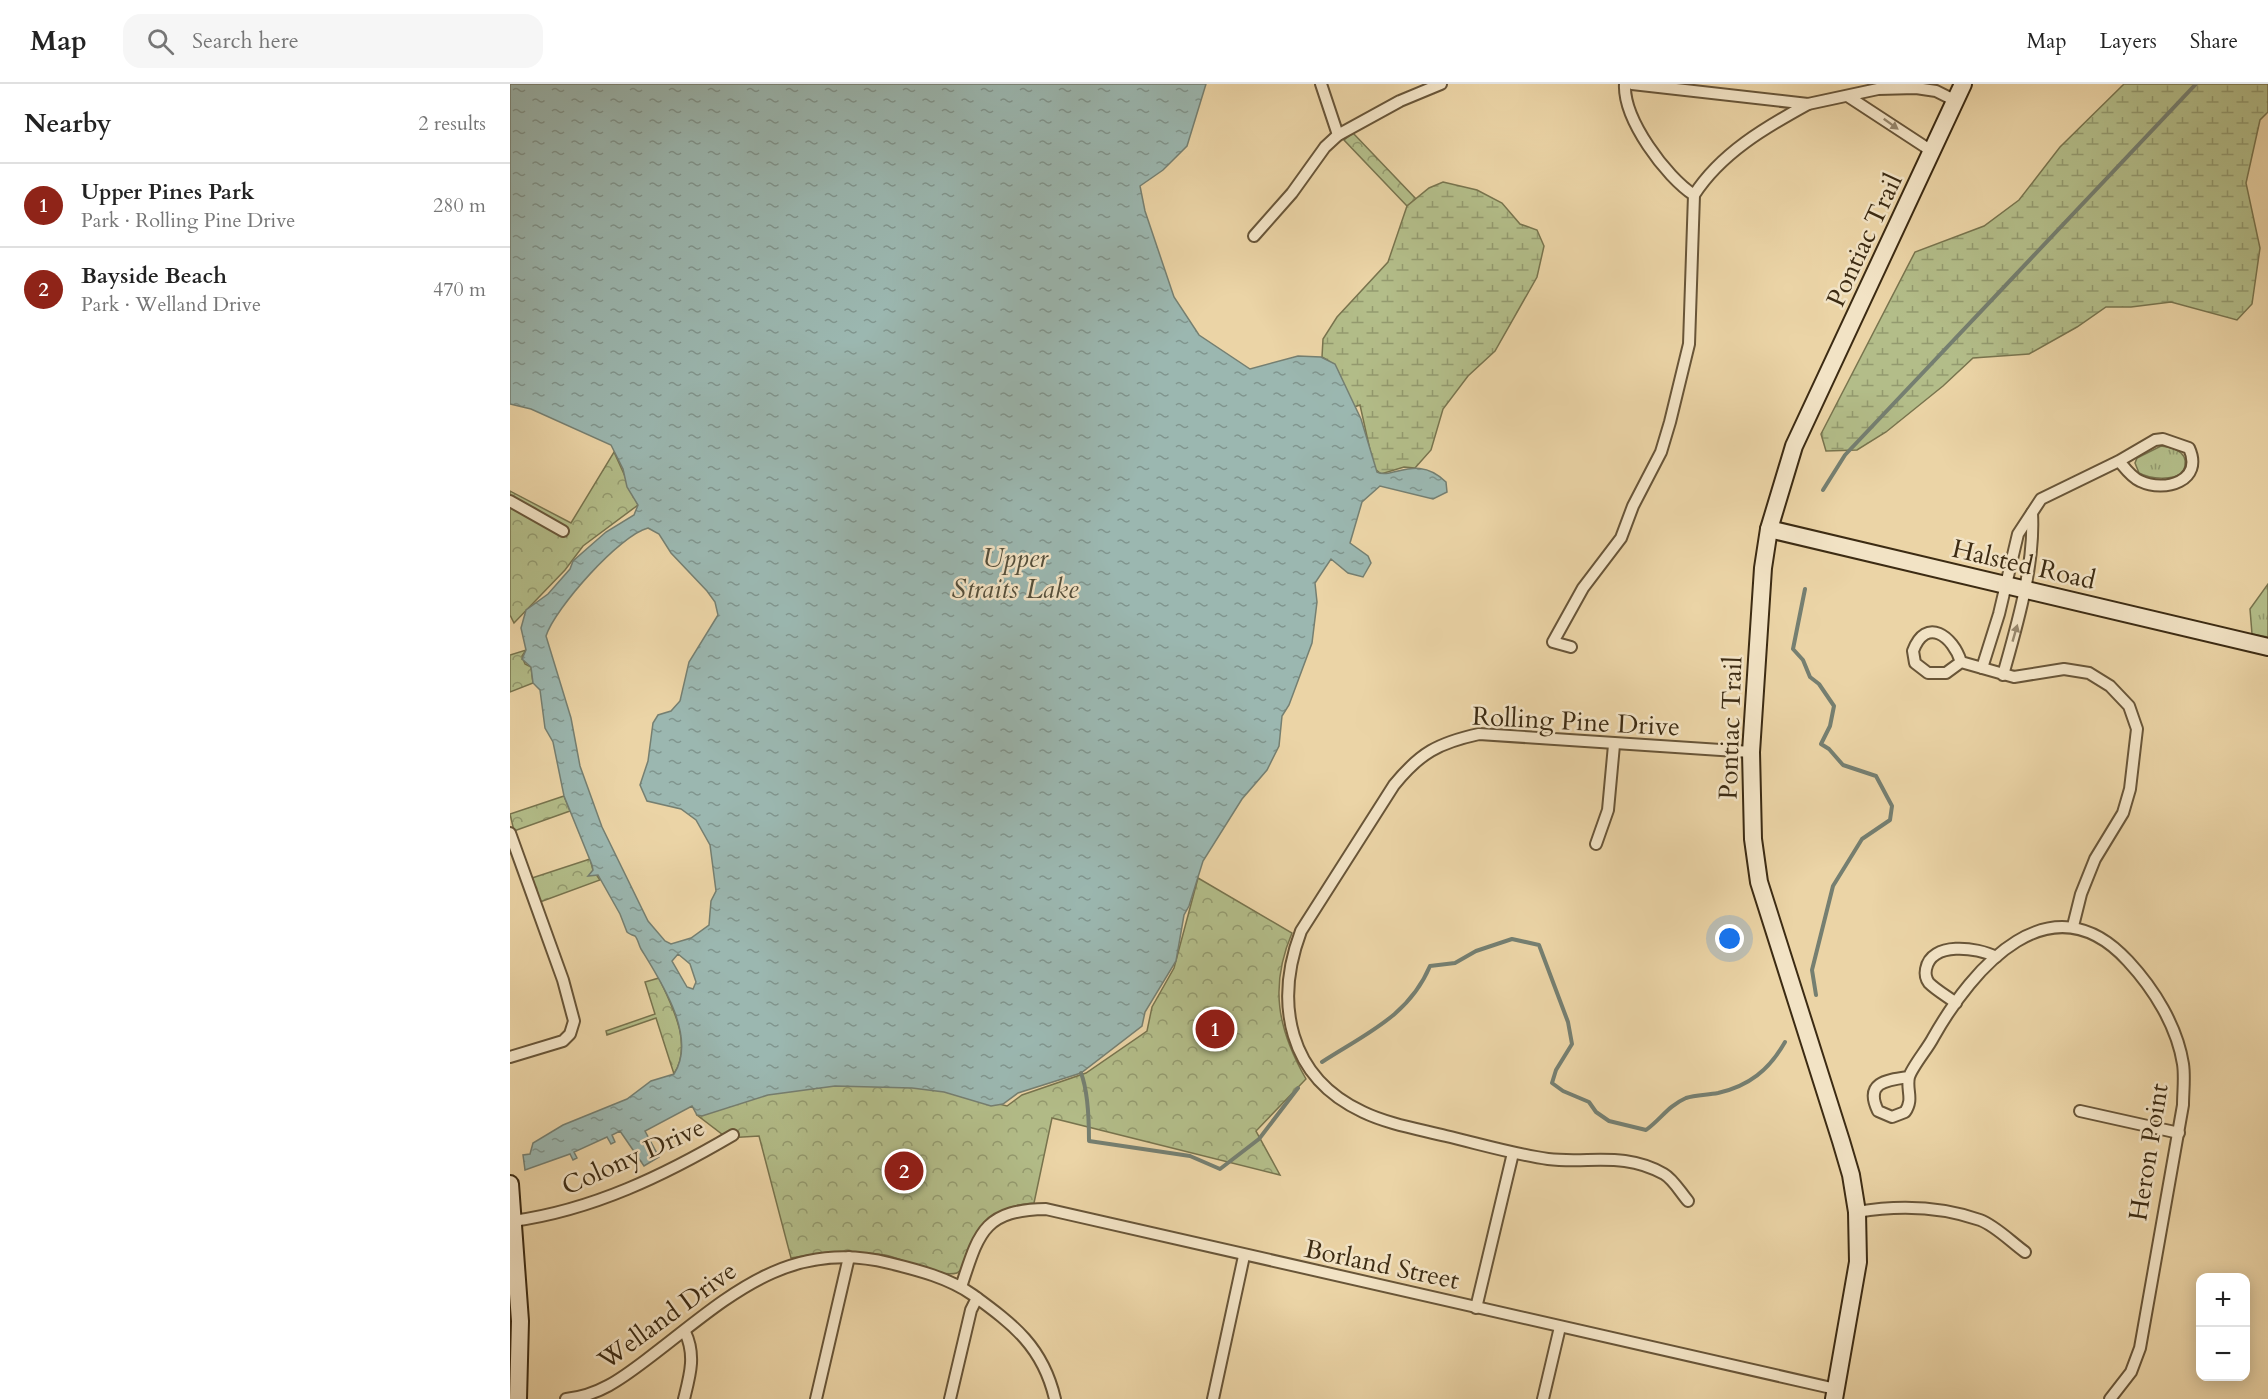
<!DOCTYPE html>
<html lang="en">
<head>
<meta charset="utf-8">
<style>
  :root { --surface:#fff; --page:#f6f6f6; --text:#222; --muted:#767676; --line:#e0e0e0; --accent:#8f2418 }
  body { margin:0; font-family:Cardo,serif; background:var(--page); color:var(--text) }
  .controls { position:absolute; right:18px; bottom:18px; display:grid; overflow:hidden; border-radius:12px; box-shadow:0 3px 15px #0003 }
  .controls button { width:54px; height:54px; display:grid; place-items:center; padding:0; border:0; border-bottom:2px solid var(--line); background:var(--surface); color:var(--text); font:30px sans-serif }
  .you { position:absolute; left:1220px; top:855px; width:21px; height:21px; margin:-15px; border:4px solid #fff; border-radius:50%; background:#1a73e8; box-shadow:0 0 0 9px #1a73e833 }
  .badge { display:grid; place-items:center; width:39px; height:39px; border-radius:50%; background:var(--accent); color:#fff; font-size:20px; font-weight:700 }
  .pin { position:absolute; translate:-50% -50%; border:3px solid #fff; box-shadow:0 2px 6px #0006 }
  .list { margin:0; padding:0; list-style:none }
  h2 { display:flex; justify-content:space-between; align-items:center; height:78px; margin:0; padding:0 24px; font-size:26px }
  h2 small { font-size:20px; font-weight:400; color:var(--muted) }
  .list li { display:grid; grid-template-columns:39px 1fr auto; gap:18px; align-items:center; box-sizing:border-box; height:84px; padding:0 24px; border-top:2px solid var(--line) }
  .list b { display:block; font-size:22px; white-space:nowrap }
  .list p { margin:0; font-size:20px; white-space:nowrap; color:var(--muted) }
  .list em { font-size:20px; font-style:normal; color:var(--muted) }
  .icon { flex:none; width:33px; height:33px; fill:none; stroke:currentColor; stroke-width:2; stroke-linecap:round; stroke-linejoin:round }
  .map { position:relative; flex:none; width:1758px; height:1315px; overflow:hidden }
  header { display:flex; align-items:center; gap:36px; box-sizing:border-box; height:84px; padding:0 30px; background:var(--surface); border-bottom:2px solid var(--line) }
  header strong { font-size:28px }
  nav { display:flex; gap:33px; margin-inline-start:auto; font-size:21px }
  .search { width:420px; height:54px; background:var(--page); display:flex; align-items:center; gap:15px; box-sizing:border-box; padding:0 21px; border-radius:18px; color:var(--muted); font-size:22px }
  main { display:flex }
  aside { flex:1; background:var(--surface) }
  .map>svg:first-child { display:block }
</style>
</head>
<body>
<header>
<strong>Map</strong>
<div class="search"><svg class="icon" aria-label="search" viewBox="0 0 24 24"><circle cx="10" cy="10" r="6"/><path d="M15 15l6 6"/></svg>Search here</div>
<nav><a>Map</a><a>Layers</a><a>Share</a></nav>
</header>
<main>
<aside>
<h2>Nearby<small>2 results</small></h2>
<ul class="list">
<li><span class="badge">1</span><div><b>Upper Pines Park</b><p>Park · Rolling Pine Drive</p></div><em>280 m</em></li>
<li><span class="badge">2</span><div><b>Bayside Beach</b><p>Park · Welland Drive</p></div><em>470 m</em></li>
</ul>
</aside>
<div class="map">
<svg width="1758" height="1315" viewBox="0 0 1758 1315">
  <defs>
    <pattern id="grass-tufts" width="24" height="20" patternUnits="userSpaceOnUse" patternTransform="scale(1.5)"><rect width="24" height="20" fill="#b3bd89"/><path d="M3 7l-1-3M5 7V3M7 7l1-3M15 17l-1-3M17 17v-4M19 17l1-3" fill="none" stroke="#939a6f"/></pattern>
    <pattern id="forest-crowns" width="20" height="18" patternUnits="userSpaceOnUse" patternTransform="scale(1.5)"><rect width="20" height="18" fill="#b3bd89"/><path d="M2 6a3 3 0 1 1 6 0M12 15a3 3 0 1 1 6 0" fill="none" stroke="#939a6f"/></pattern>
    <pattern id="wetland-marsh" width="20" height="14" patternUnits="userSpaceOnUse" patternTransform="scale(1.5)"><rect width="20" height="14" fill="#b3bd89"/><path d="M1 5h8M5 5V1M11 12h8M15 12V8" fill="none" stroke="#939a6f"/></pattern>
    <pattern id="water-ripples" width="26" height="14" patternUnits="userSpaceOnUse" patternTransform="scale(1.5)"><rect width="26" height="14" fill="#9bb7b0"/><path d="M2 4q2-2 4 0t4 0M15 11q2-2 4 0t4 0" fill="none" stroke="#80958e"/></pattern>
  </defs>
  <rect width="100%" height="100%" fill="#ebd4a6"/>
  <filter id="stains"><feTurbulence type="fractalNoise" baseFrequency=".00333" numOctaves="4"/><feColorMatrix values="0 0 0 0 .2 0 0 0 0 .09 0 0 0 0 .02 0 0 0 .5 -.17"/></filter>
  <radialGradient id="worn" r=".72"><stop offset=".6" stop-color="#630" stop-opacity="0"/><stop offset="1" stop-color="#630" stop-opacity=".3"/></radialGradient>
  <g fill="url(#grass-tufts)" stroke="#78744e" stroke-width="1.5">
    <path d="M 1651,362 C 1667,364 1681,370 1673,388 C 1663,397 1640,395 1629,389 L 1625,379 L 1627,374 Z"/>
    <path d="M 1758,500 L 1758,553 L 1742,550 L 1740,525 Z"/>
  </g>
  <g fill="url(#forest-crowns)" stroke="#78744e" stroke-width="1.5">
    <path d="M 843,49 L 906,115 L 897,122 L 834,56 Z"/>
    <path d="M 104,368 L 128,421 L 73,462 L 55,486 L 4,539 L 0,531 L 0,407 L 61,439 Z"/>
    <path d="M 16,566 L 12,572 L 15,580 L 21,583 L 23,599 L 0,608 L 0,571 Z"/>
    <path d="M 54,712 L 60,727 L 4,747 L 0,730 Z"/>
    <path d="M 80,775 L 83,786 L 90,796 L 30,818 L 22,794 Z"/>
    <path d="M 688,794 L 782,849 C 759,903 768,946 796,995 L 746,1047 L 770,1091 L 542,1034 L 524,1119 C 476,1122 469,1146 452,1185 L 447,1189 C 428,1194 395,1175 375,1171 C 344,1166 312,1168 281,1174 L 249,1052 L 217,1054 L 187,1031 L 271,1006 L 363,989 L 497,1022 L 512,1011 L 576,989 L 637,947 L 642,923 L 664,884 Z"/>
    <path d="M 149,894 C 162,922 183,960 164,990 L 146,934 L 97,951 L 96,947 L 145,930 L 135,898 Z"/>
  </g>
  <g fill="url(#wetland-marsh)" stroke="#78744e" stroke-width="1.5">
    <path d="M 1614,0 L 1758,0 L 1758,28 L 1750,36 L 1736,99 L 1750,164 L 1742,220 L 1727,236 L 1661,218 L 1621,223 L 1596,223 L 1567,243 L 1519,270 L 1463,274 L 1433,302 L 1376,348 L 1347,366 L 1316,367 L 1311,350 L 1405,168 L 1474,142 L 1509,116 L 1550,63 Z"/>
    <path d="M 933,98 L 967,106 L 992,119 L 1010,140 L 1027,146 L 1034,162 L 1027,193 L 985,267 L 958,292 L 933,325 L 921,366 L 905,384 L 894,383 L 871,390 L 864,384 L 850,321 L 844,323 C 832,304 833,283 812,273 L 813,255 L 827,233 L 878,178 L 897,122 L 919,104 Z"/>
  </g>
  <path fill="url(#water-ripples)" stroke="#757f71" stroke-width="1.5" fill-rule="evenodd" d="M 0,0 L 696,0 L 677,62 L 653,86 L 630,102 L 635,127 L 664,213 L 689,251 L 740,285 L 788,272 L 811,273 L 825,280 L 851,335 L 867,388 C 882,396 907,369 936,398 L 937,408 L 923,415 L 870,402 L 852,418 L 840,459 L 858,472 L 861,479 L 853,493 L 838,489 L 821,475 L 805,499 L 807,518 L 802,559 L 779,621 L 772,632 L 769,662 L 757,686 L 732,715 L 693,777 L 679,822 L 674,831 L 666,877 L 635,928 L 632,942 L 571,989 L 508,1009 L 493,1020 L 481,1022 L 434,1008 L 402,1004 L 325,1002 L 258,1011 L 192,1032 L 187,1031 L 182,1022 L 135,1047 L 149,1073 L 134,1082 L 110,1047 L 102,1051 L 105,1058 L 101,1060 L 97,1053 L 64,1068 L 67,1074 L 63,1076 L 60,1070 L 15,1086 L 13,1071 L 20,1070 L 23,1059 L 53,1041 L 117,1015 L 141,997 L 164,990 C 188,953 150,896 131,865 C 129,862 128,855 125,852 C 122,851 119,850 117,848 L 110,830 L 88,791 L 78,792 L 83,786 L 82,781 L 54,712 L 43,658 L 35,644 L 30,606 L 23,599 L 21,583 L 12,575 L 16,566 L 11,544 L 16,526 L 38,510 L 60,485 L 63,477 L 96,448 L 124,431 L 128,421 L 117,403 L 113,385 L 101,361 L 21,325 L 0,320 ZM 138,444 L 149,450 L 161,469 L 197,507 L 205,518 L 208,531 L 179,578 L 170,617 L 161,627 L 148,631 L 143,639 L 138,677 L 130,701 L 137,717 L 171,725 L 186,736 L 200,761 L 206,807 L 201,817 L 199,841 L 181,854 L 161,860 L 155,857 L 138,837 L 92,743 L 70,682 L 61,634 L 36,552 C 45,524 110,451 138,444 ZM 168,870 L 180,880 L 186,898 L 183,905 L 177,903 L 162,877 Z"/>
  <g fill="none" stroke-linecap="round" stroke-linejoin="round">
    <g stroke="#757f71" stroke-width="4">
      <path d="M 1313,406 L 1335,371 L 1686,0"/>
      <path d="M 1295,505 L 1283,565 L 1293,576 L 1300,593 L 1309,600 L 1324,622 L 1320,642 L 1311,660 L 1319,665 L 1333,681 L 1366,692 L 1382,722 L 1380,736 L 1352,755 L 1323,802 L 1302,886 L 1306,911"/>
      <path d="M 812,978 C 855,950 899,932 920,882 L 945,879 L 966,867 L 1002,855 L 1029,861 L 1058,938 L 1062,960 L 1046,986 L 1042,999 L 1053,1007 L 1079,1018 L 1086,1028 L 1099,1037 L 1136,1046 C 1151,1035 1158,1022 1176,1014 C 1185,1011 1197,1011 1208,1009 C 1239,1002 1259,986 1275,958"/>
      <path d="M 571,989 C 578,1007 579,1039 579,1057 L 680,1072 L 710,1085 L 749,1055 L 788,1004"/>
    </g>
    <g stroke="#685538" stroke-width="14">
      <g id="street">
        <path d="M 811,0 L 828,51"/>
        <path d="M 1115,0 C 1113,35 1156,93 1184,111"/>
        <path d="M 1122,0 L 1298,20 L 1368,5 L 1406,4 L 1426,7 L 1446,17"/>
        <path d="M 1339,13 L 1423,68"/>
        <path d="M 744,152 L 782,109 L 815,63 L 828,51 L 890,17 L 931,0"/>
        <path d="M 0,417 L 53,447"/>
        <path d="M 1061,563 L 1043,558 L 1073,504 L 1111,454 L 1123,422 L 1151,368 L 1160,338 L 1179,260 L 1184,111 C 1211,69 1256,43 1298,20"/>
        <path d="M 1451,578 L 1436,589 L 1418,589 L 1405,579 L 1403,567 C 1416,532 1443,552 1451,578 L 1504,593 L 1554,585 L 1579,589 L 1600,602 L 1619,622 L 1627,645 L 1620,705 L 1613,729 L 1585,775 L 1571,810 L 1563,842"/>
        <path d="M 1472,584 L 1489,530 L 1508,450 L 1531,415 L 1609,377 L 1645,356 L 1653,355 L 1679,364 C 1694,397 1655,409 1630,397 C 1621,393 1615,384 1609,377"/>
        <path d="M 1493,591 C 1507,541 1525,481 1522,429"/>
        <path d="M 0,749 L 53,896 L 64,937 L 60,950 L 53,957 L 0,973"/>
        <path d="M 1086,760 L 1098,726 L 1104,661"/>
        <path d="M 1446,919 C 1438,913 1426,906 1419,899 C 1416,895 1415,890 1416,885 C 1421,857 1467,863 1486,873"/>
        <path d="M 1399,993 C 1377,996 1354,998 1368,1027 L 1382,1033 L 1395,1028 C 1404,1015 1396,1006 1399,993 C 1402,983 1418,964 1423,954 C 1463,883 1541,793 1618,877 C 1644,905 1667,942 1673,980 C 1675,993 1673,1008 1673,1021 L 1630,1264 L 1621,1288 L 1600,1315"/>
        <path d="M 1570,1027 L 1669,1049"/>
        <path d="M 1178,1117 C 1171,1109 1163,1095 1154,1090 C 1113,1067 1079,1080 1038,1075 C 1003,1070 970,1060 936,1052 C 908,1045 878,1040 853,1028 C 778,993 764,919 791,847 L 884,701 C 910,669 928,659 969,650 L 1241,668"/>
        <path d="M 1347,1128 C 1388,1121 1430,1122 1470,1136 C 1486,1142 1501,1158 1515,1168"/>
        <path d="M 3,1137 C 83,1126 155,1091 223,1051"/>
        <path d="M 451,1203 C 469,1149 473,1126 536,1125 L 1326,1305"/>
        <path d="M 966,1224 L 1003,1069"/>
        <path d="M 56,1315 C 88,1312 111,1295 136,1276 C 212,1219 274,1153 379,1179 C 408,1186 439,1194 463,1211 C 504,1241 533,1263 545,1315"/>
        <path d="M 174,1315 C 180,1291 186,1271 175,1248"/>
        <path d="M 306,1315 L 339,1173"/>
        <path d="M 440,1315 L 461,1226 L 467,1214"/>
        <path d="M 703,1315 L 734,1172"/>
        <path d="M 1033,1315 L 1050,1243"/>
      </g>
    </g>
    <g stroke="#3c2b13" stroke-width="20">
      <g id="secondary">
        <path d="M 1259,445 L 1758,563"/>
        <path d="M 0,1100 L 10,1237 L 8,1315"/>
        <path d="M 1324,1315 L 1348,1178 L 1347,1128 L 1341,1091 L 1331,1057 L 1249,798 L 1243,755 L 1241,668 L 1253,484 L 1259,445 L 1284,362 L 1453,0"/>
      </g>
    </g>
    <use href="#street" stroke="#f2e3c5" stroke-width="10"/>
    <use href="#secondary" stroke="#f2e3c5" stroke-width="16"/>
  </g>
  <defs><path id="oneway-solid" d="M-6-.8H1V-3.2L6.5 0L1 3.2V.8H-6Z" transform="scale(1.5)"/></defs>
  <g fill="#97876c">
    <use href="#oneway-solid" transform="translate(1381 40) rotate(36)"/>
    <use href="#oneway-solid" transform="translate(1505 549) rotate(-74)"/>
  </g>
  <g text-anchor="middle" stroke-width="5" stroke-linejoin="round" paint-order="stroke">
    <g font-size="26" fill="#3c2b13" stroke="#f2e3c5">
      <text transform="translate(1354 156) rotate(-65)" y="9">Pontiac Trail</text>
      <text transform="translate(1514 480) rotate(13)" y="9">Halsted Road</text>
      <text transform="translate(1066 637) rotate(3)" y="9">Rolling Pine Drive</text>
      <text transform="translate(1220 644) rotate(-88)" y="9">Pontiac Trail</text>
      <text transform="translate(1638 1068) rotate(-81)" y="9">Heron Point</text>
      <text transform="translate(123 1072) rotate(-24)" y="9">Colony Drive</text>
      <text transform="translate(872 1180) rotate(12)" y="9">Borland Street</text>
      <text transform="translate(157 1231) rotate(-36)" y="9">Welland Drive</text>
    </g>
    <g font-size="27" font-style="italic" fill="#544e3a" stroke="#f2e3c5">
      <text x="505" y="483">Upper<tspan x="505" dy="31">Straits Lake</tspan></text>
    </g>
  </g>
  <rect width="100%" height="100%" filter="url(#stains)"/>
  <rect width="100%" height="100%" fill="url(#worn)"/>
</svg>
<div class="controls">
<button>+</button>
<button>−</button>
</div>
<div class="you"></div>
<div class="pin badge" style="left:705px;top:945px">1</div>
<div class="pin badge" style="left:394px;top:1087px">2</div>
</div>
</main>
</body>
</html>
